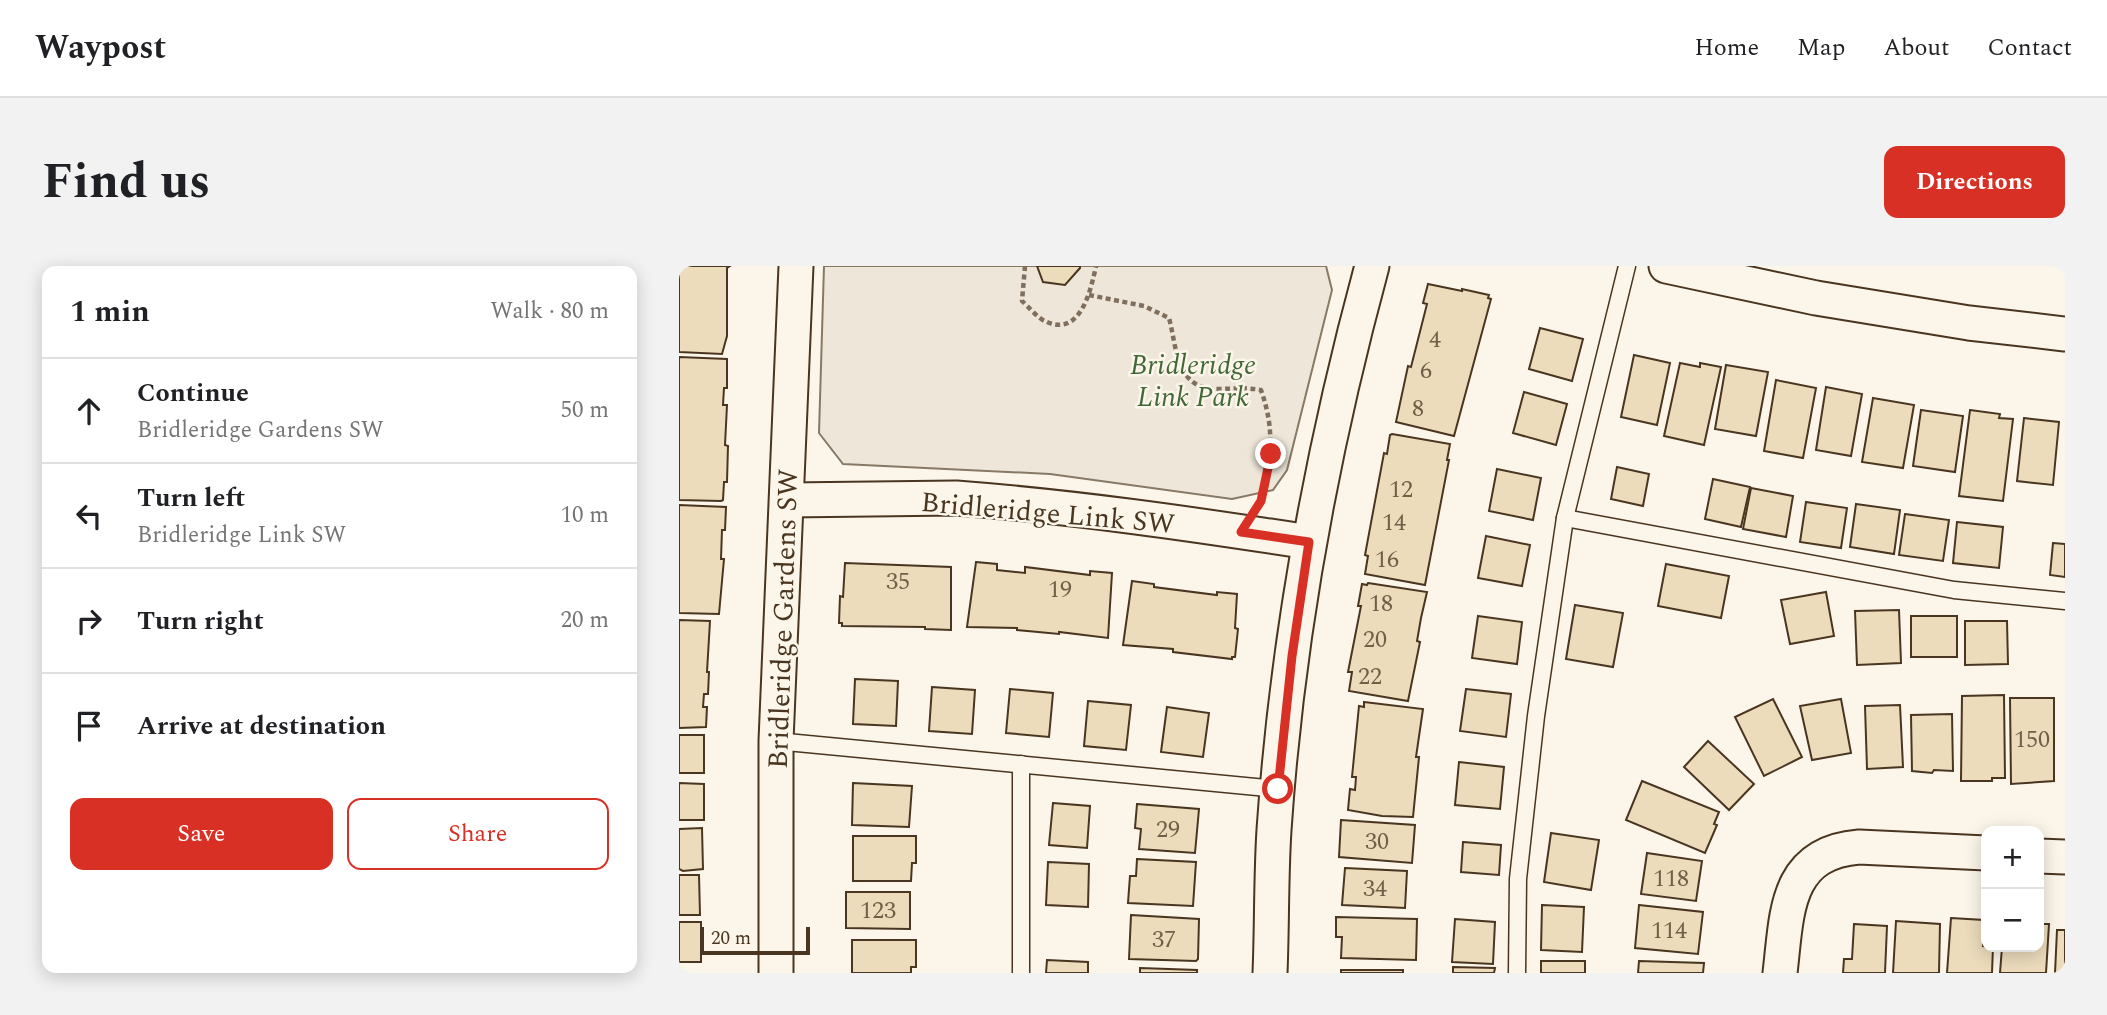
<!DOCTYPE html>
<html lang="en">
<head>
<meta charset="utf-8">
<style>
  :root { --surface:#fff; --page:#f2f2f2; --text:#202124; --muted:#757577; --line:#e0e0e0; --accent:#d93025 }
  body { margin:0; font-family:Spectral,serif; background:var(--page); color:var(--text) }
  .controls { position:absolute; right:21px; bottom:21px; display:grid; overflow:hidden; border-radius:14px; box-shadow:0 4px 18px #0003 }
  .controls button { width:63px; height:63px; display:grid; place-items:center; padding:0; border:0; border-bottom:2px solid var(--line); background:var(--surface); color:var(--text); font:35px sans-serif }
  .scale { position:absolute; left:21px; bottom:18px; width:110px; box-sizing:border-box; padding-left:7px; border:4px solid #4a3520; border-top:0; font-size:19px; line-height:24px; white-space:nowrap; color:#4a3520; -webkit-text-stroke:5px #fbf6e9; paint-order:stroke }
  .stop { position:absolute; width:21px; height:21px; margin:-16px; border:5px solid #d93025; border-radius:50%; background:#fff }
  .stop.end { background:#d93025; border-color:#fff; box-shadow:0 2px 7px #0008 }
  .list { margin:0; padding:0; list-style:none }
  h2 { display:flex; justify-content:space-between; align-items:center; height:91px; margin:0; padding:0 28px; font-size:30px }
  h2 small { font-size:23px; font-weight:400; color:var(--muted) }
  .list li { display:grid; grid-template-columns:46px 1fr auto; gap:21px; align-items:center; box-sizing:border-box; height:105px; padding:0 28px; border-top:2px solid var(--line) }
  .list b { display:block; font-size:26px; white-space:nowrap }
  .list p { margin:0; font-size:23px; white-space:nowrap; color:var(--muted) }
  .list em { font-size:23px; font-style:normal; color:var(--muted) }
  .actions { display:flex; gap:14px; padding:21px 28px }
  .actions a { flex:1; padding:16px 0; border:2px solid var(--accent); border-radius:14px; text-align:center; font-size:24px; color:var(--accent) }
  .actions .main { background:var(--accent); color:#fff }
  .icon { flex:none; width:38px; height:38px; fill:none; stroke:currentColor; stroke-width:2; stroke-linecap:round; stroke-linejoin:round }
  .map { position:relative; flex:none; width:1386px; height:707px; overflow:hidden; border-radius:14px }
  header { display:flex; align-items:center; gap:42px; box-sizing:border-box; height:98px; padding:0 35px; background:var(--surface); border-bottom:2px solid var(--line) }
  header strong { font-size:33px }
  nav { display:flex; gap:38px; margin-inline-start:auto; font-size:24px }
  .intro { display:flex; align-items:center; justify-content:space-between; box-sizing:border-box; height:168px; padding:0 42px }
  h1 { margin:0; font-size:49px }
  .button { padding:18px 32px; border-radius:14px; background:var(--accent); color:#fff; font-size:24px; font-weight:700 }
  main { display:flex; gap:42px; padding:0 42px }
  aside { flex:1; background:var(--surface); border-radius:14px; box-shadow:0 4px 18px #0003 }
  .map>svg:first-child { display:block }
</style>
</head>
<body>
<header>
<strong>Waypost</strong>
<nav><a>Home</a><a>Map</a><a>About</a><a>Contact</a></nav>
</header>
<div class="intro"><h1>Find us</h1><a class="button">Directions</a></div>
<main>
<aside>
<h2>1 min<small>Walk · 80 m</small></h2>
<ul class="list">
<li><svg class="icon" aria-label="ahead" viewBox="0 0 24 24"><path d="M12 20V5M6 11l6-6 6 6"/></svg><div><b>Continue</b><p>Bridleridge Gardens SW</p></div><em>50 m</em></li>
<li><svg class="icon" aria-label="left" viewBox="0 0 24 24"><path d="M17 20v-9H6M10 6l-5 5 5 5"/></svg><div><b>Turn left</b><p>Bridleridge Link SW</p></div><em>10 m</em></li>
<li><svg class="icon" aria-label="right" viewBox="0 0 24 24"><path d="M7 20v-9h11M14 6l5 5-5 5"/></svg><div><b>Turn right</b></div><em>20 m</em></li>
<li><svg class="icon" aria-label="arrive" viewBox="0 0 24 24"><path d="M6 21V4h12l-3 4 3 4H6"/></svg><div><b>Arrive at destination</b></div></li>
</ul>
<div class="actions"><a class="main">Save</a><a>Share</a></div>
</aside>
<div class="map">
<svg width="1386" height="707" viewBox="0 0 1386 707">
  <rect width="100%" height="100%" fill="#fbf6e9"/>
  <path fill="#ede6d9" stroke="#887966" stroke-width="2" d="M 145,0 L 647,0 L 653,24 L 608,204 L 594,224 L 553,233 L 371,208 L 164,198 L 140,167 Z"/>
  <g fill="#ecdcbc" stroke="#4a3520" stroke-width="2">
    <path d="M 0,0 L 51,0 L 48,2 L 48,70 L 43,88 L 0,86 Z"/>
    <path d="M 358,0 L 401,0 L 401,2 L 386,19 L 364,16 Z"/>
    <path d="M 749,18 L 783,25 L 783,23 L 810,29 L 809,32 L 812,33 L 775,170 L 717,156 L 729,100 L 732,101 L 748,38 L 744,37 Z"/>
    <path d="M 861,62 L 904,73 L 893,115 L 850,103 Z"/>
    <path d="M 955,89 L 991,97 L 978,159 L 942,151 Z"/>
    <path d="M 0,91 L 48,93 L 48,122 L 45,122 L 44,139 L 48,139 L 46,179 L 49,180 L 48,216 L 45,216 L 44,234 L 42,235 L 0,234 Z"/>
    <path d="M 1001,97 L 1021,101 L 1021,97 L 1042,101 L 1025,179 L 985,170 Z"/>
    <path d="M 1047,99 L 1089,106 L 1077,170 L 1036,163 Z"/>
    <path d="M 1097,114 L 1137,122 L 1124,192 L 1085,185 Z"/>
    <path d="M 1147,121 L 1183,128 L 1172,190 L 1137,184 Z"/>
    <path d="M 845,126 L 888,138 L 877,179 L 834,167 Z"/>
    <path d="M 1194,132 L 1235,139 L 1224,202 L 1183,196 Z"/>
    <path d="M 1242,144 L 1284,150 L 1276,206 L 1234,200 Z"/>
    <path d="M 1291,144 L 1321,148 L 1320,152 L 1334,153 L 1324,235 L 1280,230 Z"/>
    <path d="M 1345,152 L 1380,156 L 1374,219 L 1338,215 Z"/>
    <path d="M 713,168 L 771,178 L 768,194 L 770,194 L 746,319 L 686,308 L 689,290 L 686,289 L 705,187 L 708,188 L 711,169 Z"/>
    <path d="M 938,201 L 970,208 L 964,240 L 932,233 Z"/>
    <path d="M 818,203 L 862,212 L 854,254 L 810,245 Z"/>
    <path d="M 1034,213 L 1071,221 L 1062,261 L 1026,253 Z"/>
    <path d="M 1072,222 L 1114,230 L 1107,271 L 1064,263 Z"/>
    <path d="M 1127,236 L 1168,242 L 1162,282 L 1121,276 Z"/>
    <path d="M 1177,238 L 1221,244 L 1215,288 L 1171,281 Z"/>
    <path d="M 0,239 L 47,241 L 46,264 L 43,264 L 42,293 L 45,293 L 40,348 L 0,347 Z"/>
    <path d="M 1226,248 L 1270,254 L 1264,295 L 1220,289 Z"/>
    <path d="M 1278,256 L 1324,261 L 1320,302 L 1274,297 Z"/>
    <path d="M 807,270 L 851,279 L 843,320 L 799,312 Z"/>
    <path d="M 1374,277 L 1386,278 L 1386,311 L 1371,309 Z"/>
    <path d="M 297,296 L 318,298 L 318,304 L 346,307 L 346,301 L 411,309 L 411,305 L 433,307 L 429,372 L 380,366 L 380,368 L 338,364 L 338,362 L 288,361 Z"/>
    <path d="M 166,297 L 272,301 L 272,364 L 246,363 L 246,361 L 163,360 L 163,357 L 160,357 L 161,330 L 164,331 Z"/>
    <path d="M 987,298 L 1050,310 L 1042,352 L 979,340 Z"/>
    <path d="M 453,315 L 475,318 L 475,321 L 538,329 L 538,326 L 558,328 L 556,362 L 559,363 L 556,391 L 553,391 L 553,393 L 494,386 L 494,383 L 444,379 Z"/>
    <path d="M 689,317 L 748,326 L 742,352 L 738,375 L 741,376 L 729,435 L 670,425 L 673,406 L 669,406 L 682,340 L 679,340 L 683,318 L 688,319 Z"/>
    <path d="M 1147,326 L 1155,370 L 1111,378 L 1102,334 Z"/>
    <path d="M 896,339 L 944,347 L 934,401 L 887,393 Z"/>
    <path d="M 1220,344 L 1222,397 L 1178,399 L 1176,345 Z"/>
    <path d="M 799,350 L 843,356 L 838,398 L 793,392 Z"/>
    <rect x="1232" y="350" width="46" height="41"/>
    <path d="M 0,354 L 31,355 L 28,406 L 30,406 L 29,428 L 25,428 L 24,441 L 28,441 L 27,461 L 0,462 Z"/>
    <path d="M 1286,355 L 1328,355 L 1329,398 L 1286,399 Z"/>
    <path d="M 176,413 L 219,415 L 217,460 L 174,458 Z"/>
    <path d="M 253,421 L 296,424 L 293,468 L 250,465 Z"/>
    <path d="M 331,423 L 374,427 L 370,471 L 327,467 Z"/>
    <path d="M 787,423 L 832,428 L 827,471 L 781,465 Z"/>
    <path d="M 1325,429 L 1326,512 L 1313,512 L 1313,515 L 1282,515 L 1283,430 Z"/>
    <path d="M 1331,432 L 1375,432 L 1375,515 L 1332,518 Z"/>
    <path d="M 1094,433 L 1123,491 L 1085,510 L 1056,451 Z"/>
    <path d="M 1162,433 L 1172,487 L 1133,494 L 1121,440 Z"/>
    <path d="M 409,435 L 452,439 L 447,484 L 405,480 Z"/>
    <path d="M 685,436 L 744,443 L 737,491 L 740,491 L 734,551 L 703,550 L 669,544 L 671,523 L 676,524 L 677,511 L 673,511 L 680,440 L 685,441 Z"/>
    <path d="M 1221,439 L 1224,501 L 1188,503 L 1186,440 Z"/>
    <path d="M 488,441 L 530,447 L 524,491 L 482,486 Z"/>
    <path d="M 1273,448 L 1274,505 L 1255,504 L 1253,507 L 1233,505 L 1232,449 Z"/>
    <rect x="0" y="469" width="25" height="38"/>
    <path d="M 1029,475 L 1075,518 L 1050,544 L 1005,501 Z"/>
    <path d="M 780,496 L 825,501 L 821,543 L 776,539 Z"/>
    <path d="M 963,515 L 1040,546 L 1035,558 L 1038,559 L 1026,587 L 947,554 Z"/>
    <path d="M 0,517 L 25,518 L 25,554 L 0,554 Z"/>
    <path d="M 174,517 L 233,520 L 230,561 L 173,559 Z"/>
    <path d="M 374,537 L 411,540 L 408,582 L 370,579 Z"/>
    <path d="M 458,538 L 520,543 L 516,587 L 460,583 L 462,563 L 456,562 Z"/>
    <path d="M 662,554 L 736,559 L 733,597 L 660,591 Z"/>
    <path d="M 23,562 L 24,603 L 4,605 L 0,603 L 0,563 Z"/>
    <path d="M 872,567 L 920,574 L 912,624 L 865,616 Z"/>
    <path d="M 174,570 L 237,570 L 237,597 L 233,597 L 232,615 L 174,615 Z"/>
    <path d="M 784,576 L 822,579 L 820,609 L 782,606 Z"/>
    <path d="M 968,587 L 1023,595 L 1017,635 L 962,628 Z"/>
    <path d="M 458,593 L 517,596 L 514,640 L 449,637 L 451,610 L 457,610 Z"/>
    <path d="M 369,596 L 410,598 L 409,641 L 367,639 Z"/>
    <path d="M 666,602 L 728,605 L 726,642 L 663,639 Z"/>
    <path d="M 0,609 L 20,609 L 21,649 L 0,649 Z"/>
    <path d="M 167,626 L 231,626 L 231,663 L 167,662 Z"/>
    <path d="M 863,639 L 905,641 L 903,686 L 862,684 Z"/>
    <path d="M 960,639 L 1024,646 L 1019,688 L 956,682 Z"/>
    <path d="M 452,649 L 520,653 L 519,693 L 517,695 L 450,693 Z"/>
    <path d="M 657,651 L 738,653 L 737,694 L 662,692 L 663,671 L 657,671 Z"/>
    <path d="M 1272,652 L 1305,654 L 1304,680 L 1314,681 L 1313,707 L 1268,707 Z"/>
    <path d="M 776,653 L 816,656 L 814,698 L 773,696 Z"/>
    <path d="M 1217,655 L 1261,658 L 1260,707 L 1214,707 Z"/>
    <rect x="0" y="656" width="22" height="40"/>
    <path d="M 1175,658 L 1208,660 L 1206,707 L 1164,707 L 1165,693 L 1173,693 Z"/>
    <path d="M 1360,658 L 1370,658 L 1367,707 L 1321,707 L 1323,681 L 1360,681 Z"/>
    <path d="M 1378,664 L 1386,664 L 1386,707 L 1376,707 Z"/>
    <path d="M 173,674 L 237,674 L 237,701 L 232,701 L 232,707 L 173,707 Z"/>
    <path d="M 368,694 L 409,696 L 409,707 L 367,707 Z"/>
    <rect x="862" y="695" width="44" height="12"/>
    <path d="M 960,695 L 1025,697 L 1024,707 L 959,707 Z"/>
    <path d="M 774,701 L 816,702 L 815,707 L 774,707 Z"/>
    <path d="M 461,702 L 518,704 L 518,707 L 461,707 Z"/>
    <rect x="662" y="704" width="62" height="3"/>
  </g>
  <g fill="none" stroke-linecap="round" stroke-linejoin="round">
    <g stroke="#4a3520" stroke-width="19">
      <g id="lane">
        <path d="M 886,252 L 1275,324 L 1386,335"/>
        <path d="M 97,475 L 599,523"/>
        <path d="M 342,498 L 342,707"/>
        <path d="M 838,707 L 839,613 L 857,450 L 886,252 L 948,0"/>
      </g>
    </g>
    <g stroke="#4a3520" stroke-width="37">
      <g id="street">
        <path d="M 987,0 L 1137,32 L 1290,57 L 1386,68"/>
        <path d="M 108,234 L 277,232 C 396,241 513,258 630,276"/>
        <path d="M 1360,590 L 1386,591"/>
        <path d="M 97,707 L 97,475 L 117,0"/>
        <path d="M 591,707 C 593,659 592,611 595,564 C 608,373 643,184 693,0"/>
        <path d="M 1101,707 C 1108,649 1105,587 1180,581 L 1307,587"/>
      </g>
    </g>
    <g stroke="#7f6f5c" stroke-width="4.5" stroke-dasharray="5 3.5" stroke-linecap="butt">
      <path d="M 346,0 L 343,35 C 350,41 359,53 368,56 C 402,71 412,23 417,0"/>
      <path d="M 410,29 L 465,40 L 490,52 C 498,81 496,123 538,123 C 554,123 566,121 582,124 C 597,167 591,190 583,233"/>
    </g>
    <use href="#lane" stroke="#fbf6e9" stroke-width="16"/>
    <use href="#street" stroke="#fbf6e9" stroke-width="33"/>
  </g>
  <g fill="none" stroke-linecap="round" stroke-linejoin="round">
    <path stroke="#d93025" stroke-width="9" d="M 592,188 L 582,235 L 562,266 L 630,276 L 613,390 L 599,523"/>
  </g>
  <g text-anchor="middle" stroke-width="5" stroke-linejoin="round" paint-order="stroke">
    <g font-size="24" fill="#725f47">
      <text x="756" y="81">4</text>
      <text x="747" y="112">6</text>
      <text x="739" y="150">8</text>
      <text x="722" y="231">12</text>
      <text x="715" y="264">14</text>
      <text x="708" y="301">16</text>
      <text x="219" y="323">35</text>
      <text x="381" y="331">19</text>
      <text x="702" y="345">18</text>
      <text x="696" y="381">20</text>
      <text x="691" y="418">22</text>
      <text x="1353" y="481">150</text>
      <text x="489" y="571">29</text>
      <text x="698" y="583">30</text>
      <text x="992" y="620">118</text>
      <text x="696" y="630">34</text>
      <text x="199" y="652">123</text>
      <text x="990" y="672">114</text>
      <text x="485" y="681">37</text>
    </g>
    <g font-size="28" font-style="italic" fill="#436837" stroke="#fbf6e9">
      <text x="514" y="108">Bridleridge<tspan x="514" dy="32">Link Park</tspan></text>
    </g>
    <g font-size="28" fill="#4a3520" stroke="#fbf6e9">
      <text transform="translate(369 246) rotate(5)" y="10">Bridleridge Link SW</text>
      <text transform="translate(103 353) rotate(-88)" y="10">Bridleridge Gardens SW</text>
    </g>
  </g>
</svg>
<div class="controls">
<button>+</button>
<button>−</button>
</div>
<div class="scale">20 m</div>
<div class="stop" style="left:599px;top:523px"></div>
<div class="stop end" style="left:592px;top:188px"></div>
</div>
</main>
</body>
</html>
